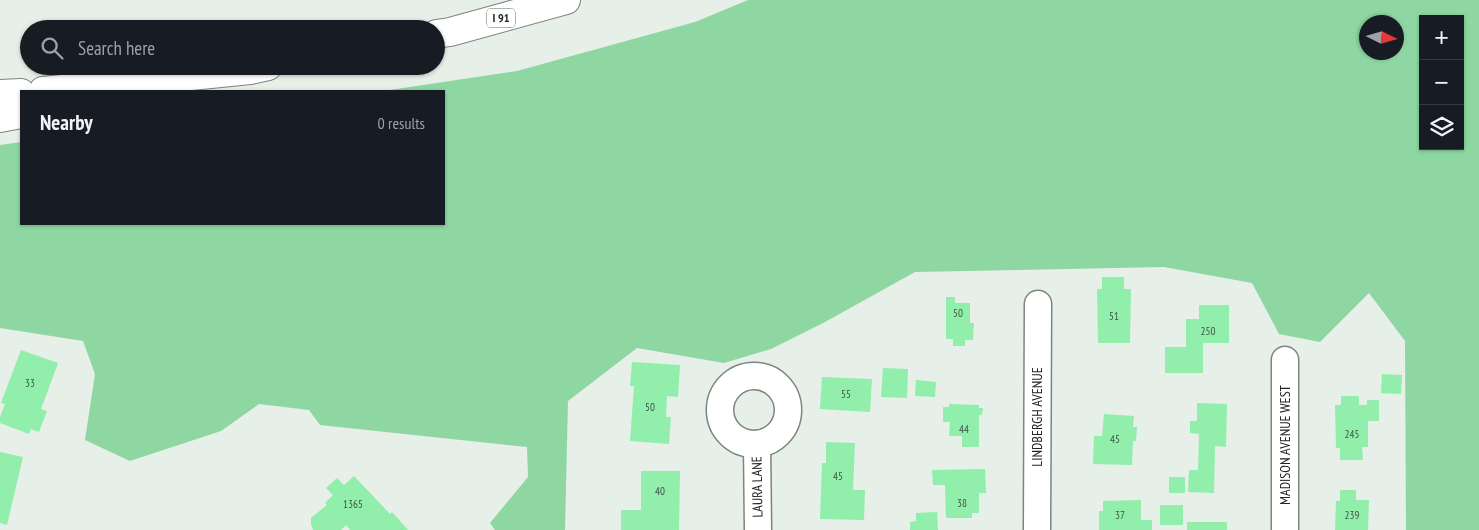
<!DOCTYPE html>
<html lang="en">
<head>
<meta charset="utf-8">
<style>
  :root { --surface:#171b24; --page:#20242c; --text:#f1f3f6; --muted:#9ea1a6; --line:#363941 }
  body { margin:0; font-family:"PT Sans Narrow",sans-serif; background:var(--page); color:var(--text) }
  .controls { position:absolute; right:15px; top:15px; display:grid; overflow:hidden; border-radius:0px; box-shadow:0 1px 4px #0004 }
  .controls button { width:45px; height:45px; display:grid; place-items:center; padding:0; border:0; border-bottom:1px solid var(--line); background:var(--surface); color:var(--text); font:25px sans-serif }
  .compass { position:absolute; left:1359px; top:15px; width:45px; height:45px; border-radius:50%; background:var(--surface); box-shadow:0 1px 4px #0004; rotate:95deg }
  .list { margin:0; padding:0; list-style:none }
  h2 { display:flex; justify-content:space-between; align-items:center; height:65px; margin:0; padding:0 20px; font-size:21px }
  h2 small { font-size:16px; font-weight:400; color:var(--muted) }
  .icon { flex:none; width:28px; height:28px; fill:none; stroke:currentColor; stroke-width:2; stroke-linecap:round; stroke-linejoin:round }
  .map { position:relative; flex:none; width:1479px; height:530px; overflow:hidden }
  .search { position:absolute; background:var(--surface); box-shadow:0 1px 4px #0004; left:20px; top:20px; width:425px; height:55px; display:flex; align-items:center; gap:12px; box-sizing:border-box; padding:0 18px; border-radius:28px; color:var(--muted); font-size:19px }
  .panel { position:absolute; background:var(--surface); box-shadow:0 1px 4px #0004; left:20px; top:90px; width:425px; height:135px; border-radius:0px }
  .map>svg:first-child { display:block }
</style>
</head>
<body>
<div class="map">
<svg width="1479" height="530" viewBox="0 0 1479 530">
  <rect width="100%" height="100%" fill="#e6efe8"/>
  <path fill="#8ed7a2" fill-rule="evenodd" d="M 748,0 L 1479,0 L 1479,530 L 1406,530 L 1405,341 L 1369,293 L 1320,342 L 1279,334 L 1252,283 L 1164,267 L 915,272 L 825,322 L 771,349 L 724,363 L 637,348 L 568,401 L 565,530 L 495,530 L 490,523 L 528,477 L 527,447 L 320,425 L 309,410 L 259,404 L 221,431 L 130,461 L 85,440 L 95,374 L 83,341 L 0,328 L 0,145 L 21,142 L 21,224 L 444,224 L 444,91 L 383,91 L 517,71 L 695,22 ZM 1423,19 L 1460,19 L 1460,146 L 1423,146 ZM 1366,22 L 1396,22 L 1396,52 L 1366,52 Z"/>
  <g fill="#91eeab">
    <path d="M 1102,277 L 1124,277 L 1124,289 L 1131,289 L 1130,343 L 1098,343 L 1097,289 L 1102,289 Z"/>
    <path d="M 946,297 L 955,297 L 955,303 L 970,303 L 970,323 L 974,323 L 973,340 L 965,340 L 965,346 L 953,346 L 953,339 L 946,339 Z"/>
    <path d="M 1199,305 L 1229,305 L 1229,343 L 1203,343 L 1203,373 L 1165,373 L 1165,347 L 1186,347 L 1186,319 L 1199,319 Z"/>
    <path d="M 21,350 L 58,363 L 41,409 L 47,411 L 39,432 L 31,429 L 29,434 L 0,423 L 0,417 L 5,404 L 1,403 Z"/>
    <path d="M 632,362 L 680,365 L 678,397 L 667,396 L 666,417 L 671,417 L 669,444 L 630,441 L 634,386 L 630,386 Z"/>
    <path d="M 883,368 L 908,369 L 907,398 L 881,397 Z"/>
    <path d="M 1382,374 L 1402,375 L 1401,394 L 1381,393 Z"/>
    <path d="M 822,377 L 872,379 L 870,412 L 820,409 Z"/>
    <path d="M 916,380 L 936,382 L 935,397 L 915,396 Z"/>
    <path d="M 1341,396 L 1359,396 L 1359,405 L 1367,405 L 1367,400 L 1379,400 L 1379,421 L 1368,421 L 1368,447 L 1362,447 L 1363,460 L 1340,460 L 1340,448 L 1336,448 L 1335,405 L 1341,405 Z"/>
    <path d="M 1197,403 L 1227,404 L 1226,447 L 1215,446 L 1214,493 L 1188,492 L 1189,470 L 1198,470 L 1199,434 L 1190,433 L 1190,421 L 1197,421 Z"/>
    <path d="M 949,404 L 979,405 L 979,408 L 983,408 L 982,415 L 979,415 L 979,447 L 962,447 L 962,436 L 949,436 L 950,422 L 943,422 L 943,407 L 949,407 Z"/>
    <path d="M 1104,414 L 1134,416 L 1133,427 L 1137,427 L 1136,441 L 1133,441 L 1132,465 L 1093,464 L 1094,436 L 1102,436 Z"/>
    <path d="M 826,442 L 855,443 L 853,490 L 865,490 L 864,520 L 820,519 L 822,463 L 826,463 Z"/>
    <path d="M 0,452 L 23,457 L 7,525 L 0,523 Z"/>
    <path d="M 985,469 L 986,493 L 979,493 L 979,513 L 972,513 L 972,518 L 946,518 L 945,485 L 933,485 L 932,470 Z"/>
    <path d="M 641,471 L 680,471 L 679,530 L 621,530 L 621,510 L 641,510 Z"/>
    <path d="M 354,476 L 390,514 L 392,512 L 408,530 L 350,530 L 346,525 L 341,530 L 313,530 L 311,524 L 311,518 L 327,505 L 325,503 L 333,495 L 326,488 L 337,478 L 344,485 Z"/>
    <rect x="1169" y="477" width="16" height="16"/>
    <path d="M 1340,490 L 1356,490 L 1356,500 L 1369,500 L 1368,530 L 1335,530 L 1336,501 L 1340,501 Z"/>
    <path d="M 1141,500 L 1141,520 L 1152,520 L 1152,530 L 1099,530 L 1099,511 L 1103,511 L 1103,501 Z"/>
    <rect x="1160" y="505" width="23" height="20"/>
    <path d="M 937,512 L 938,530 L 910,530 L 910,522 L 916,521 L 916,513 Z"/>
    <rect x="1187" y="522" width="40" height="8"/>
  </g>
  <g fill="none" stroke-linecap="round" stroke-linejoin="round">
    <g stroke="#7d857e" stroke-width="29">
      <g id="minor">
        <path d="M 1285,360 L 1285,530"/>
        <circle cx="754" cy="410" r="34"/>
        <path d="M 757,444 L 758,530"/>
        <path d="M 1037,530 L 1038,304"/>
      </g>
    </g>
    <g stroke="#7d857e" stroke-width="30">
      <g id="motorway">
        <path d="M 436,34 L 450,32 L 566,0"/>
        <path d="M 43,91 L 250,70 L 268,66"/>
        <path d="M 0,94 L 21,93"/>
        <path d="M 0,118 L 21,114"/>
      </g>
    </g>
    <use href="#minor" stroke="#fff" stroke-width="26"/>
    <use href="#motorway" stroke="#fff" stroke-width="28"/>
  </g>
  <g text-anchor="middle" stroke-width="5" stroke-linejoin="round" paint-order="stroke">
    <g font-size="11" fill="#3c5644">
      <text x="958" y="317">50</text>
      <text x="1114" y="320">51</text>
      <text x="1208" y="335">250</text>
      <text x="30" y="387">33</text>
      <text x="846" y="398">55</text>
      <text x="650" y="411">50</text>
      <text x="964" y="433">44</text>
      <text x="1352" y="438">245</text>
      <text x="1115" y="443">45</text>
      <text x="838" y="480">45</text>
      <text x="660" y="495">40</text>
      <text x="962" y="507">38</text>
      <text x="353" y="508">1365</text>
      <text x="1120" y="519">37</text>
      <text x="1352" y="519">239</text>
    </g>
    <rect fill="#fff" stroke="#636564" stroke-width="1" x="487" y="8.5" width="28" height="19" rx="4"/>
    <g font-size="12" font-weight="bold" fill="#202321">
      <text x="501" y="22">I 91</text>
    </g>
    <g font-size="14" fill="#202321" stroke="#fff">
      <text transform="translate(1037 417) rotate(-90)" y="5">LINDBERGH AVENUE</text>
      <text transform="translate(1285 445) rotate(-90)" y="5">MADISON AVENUE WEST</text>
      <text transform="translate(757 487) rotate(-91)" y="5">LAURA LANE</text>
    </g>
  </g>
</svg>
<div class="controls">
<button>+</button>
<button>−</button>
<button><svg class="icon" aria-label="layers" viewBox="0 0 24 24"><path d="M12 4l9 5-9 5-9-5zM3 14l9 5 9-5"/></svg></button>
</div>
<svg class="compass" viewBox="-18 -18 36 36"><path d="M0-13l5 13h-10z" fill="#e53935"/><path d="M0 13l5-13h-10z" fill="#9ea1a6"/></svg>
<div class="search"><svg class="icon" aria-label="search" viewBox="0 0 24 24"><circle cx="10" cy="10" r="6"/><path d="M15 15l6 6"/></svg>Search here</div>
<section class="panel">
<h2>Nearby<small>0 results</small></h2>
<ul class="list">
</ul>
</section>
</div>
</body>
</html>
